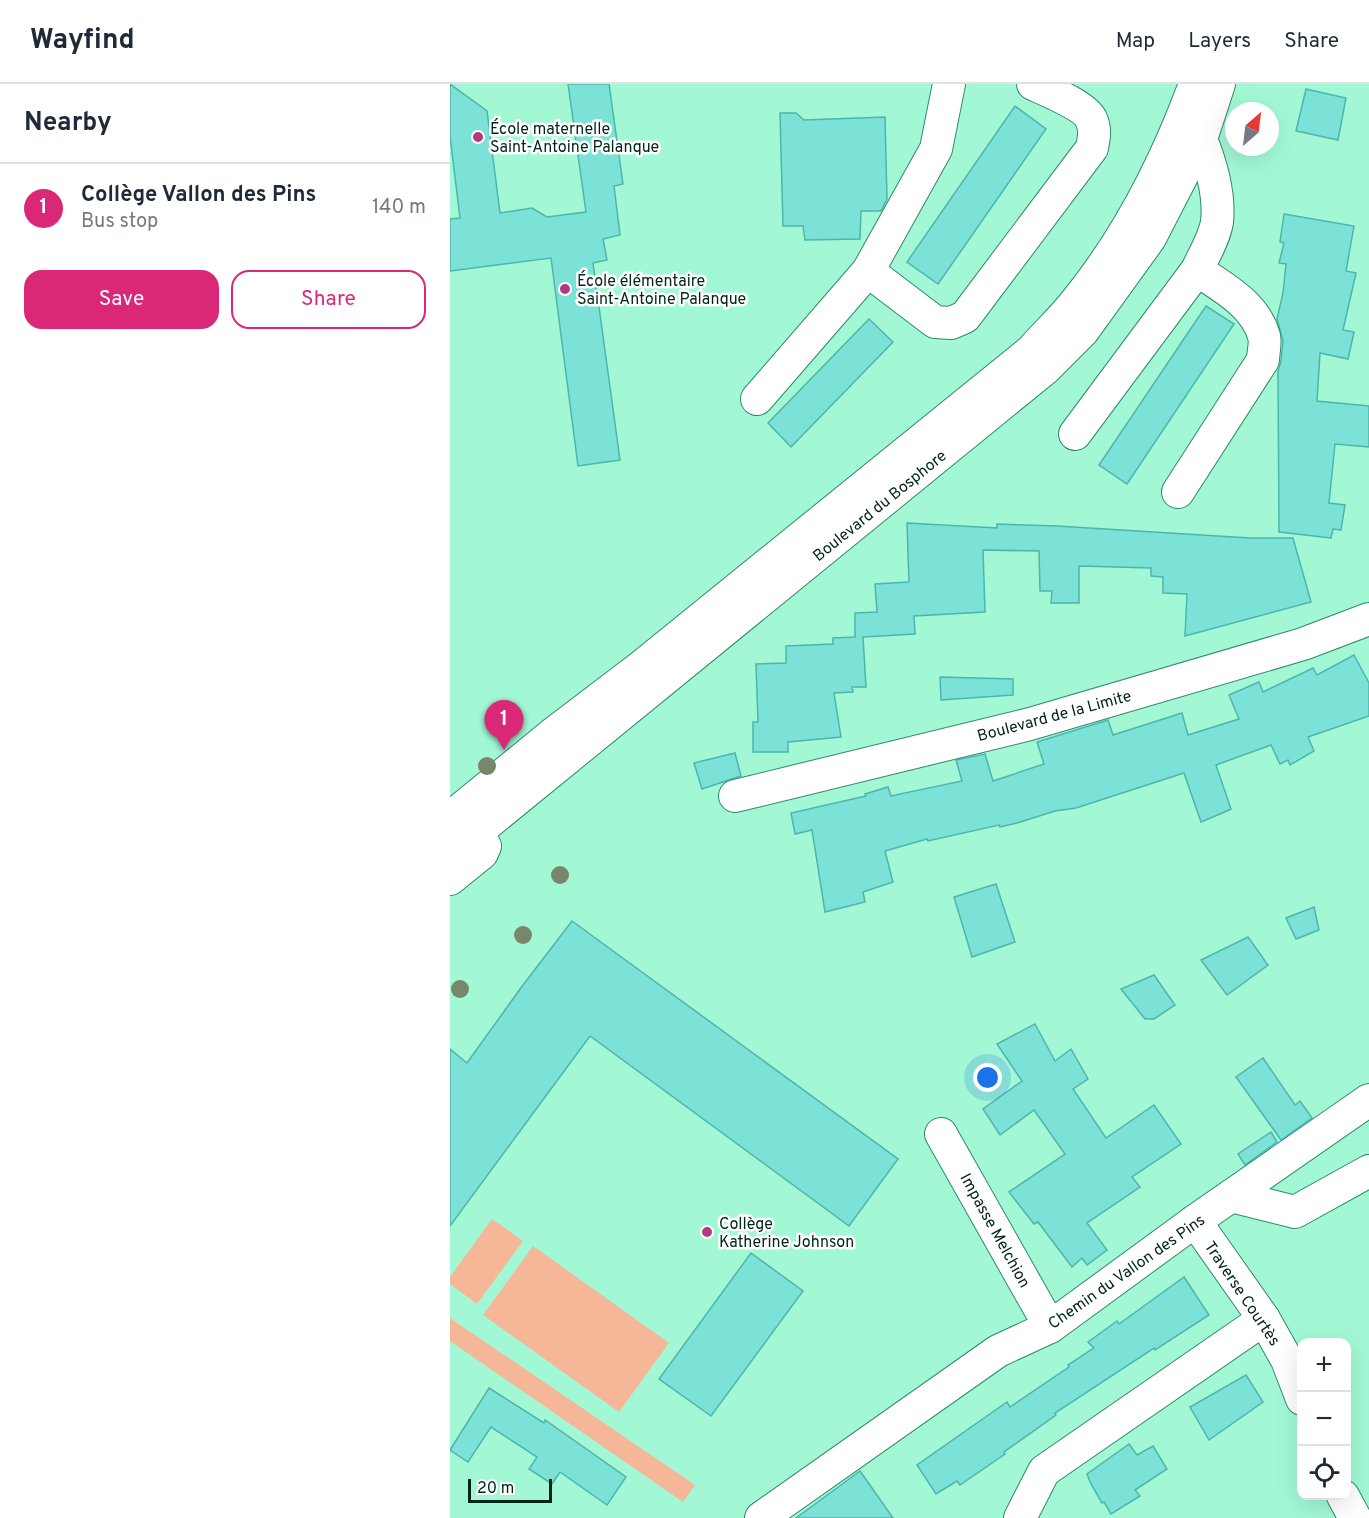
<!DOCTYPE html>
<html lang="en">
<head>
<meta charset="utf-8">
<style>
  :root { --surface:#fff; --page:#f2f2f3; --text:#1f2937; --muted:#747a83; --line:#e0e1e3; --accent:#db2777 }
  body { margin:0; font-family:Overpass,sans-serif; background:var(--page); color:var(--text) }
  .controls { position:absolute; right:18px; bottom:18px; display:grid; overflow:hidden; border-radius:12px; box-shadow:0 6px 24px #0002 }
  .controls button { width:54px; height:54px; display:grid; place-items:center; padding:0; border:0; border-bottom:2px solid var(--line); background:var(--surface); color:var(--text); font:30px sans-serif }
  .compass { position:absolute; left:775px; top:18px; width:54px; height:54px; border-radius:50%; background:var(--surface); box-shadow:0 6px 24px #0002; rotate:28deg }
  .scale { position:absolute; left:18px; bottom:15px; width:84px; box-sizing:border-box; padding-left:6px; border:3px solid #002519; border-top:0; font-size:16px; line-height:21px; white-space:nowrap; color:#002519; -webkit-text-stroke:4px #fff; paint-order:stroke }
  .you { position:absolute; left:538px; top:994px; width:21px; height:21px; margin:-15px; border:4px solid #fff; border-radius:50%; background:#1a73e8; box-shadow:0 0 0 9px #1a73e833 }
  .badge { display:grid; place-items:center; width:39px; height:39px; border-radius:50%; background:var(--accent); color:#fff; font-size:20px; font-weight:700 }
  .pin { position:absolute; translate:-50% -50px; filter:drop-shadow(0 2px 3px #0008) }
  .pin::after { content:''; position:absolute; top:32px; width:21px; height:18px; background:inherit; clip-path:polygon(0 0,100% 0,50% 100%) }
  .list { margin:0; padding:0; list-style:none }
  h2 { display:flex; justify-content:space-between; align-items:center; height:78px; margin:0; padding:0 24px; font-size:26px }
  h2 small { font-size:20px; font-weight:400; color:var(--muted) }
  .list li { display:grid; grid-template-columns:39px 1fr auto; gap:18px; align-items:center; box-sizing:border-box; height:90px; padding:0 24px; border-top:2px solid var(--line) }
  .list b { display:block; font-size:22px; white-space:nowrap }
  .list p { margin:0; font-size:20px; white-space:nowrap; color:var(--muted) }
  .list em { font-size:20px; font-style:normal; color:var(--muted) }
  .actions { display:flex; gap:12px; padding:18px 24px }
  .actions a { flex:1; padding:14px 0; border:2px solid var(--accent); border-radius:18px; text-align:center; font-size:21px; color:var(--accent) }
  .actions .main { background:var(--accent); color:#fff }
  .icon { flex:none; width:33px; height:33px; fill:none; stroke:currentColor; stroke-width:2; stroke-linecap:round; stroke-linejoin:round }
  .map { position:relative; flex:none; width:919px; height:1434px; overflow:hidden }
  header { display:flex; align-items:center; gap:36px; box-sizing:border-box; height:84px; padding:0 30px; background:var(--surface); border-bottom:2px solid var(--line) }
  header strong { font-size:28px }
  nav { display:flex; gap:33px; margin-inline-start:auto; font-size:21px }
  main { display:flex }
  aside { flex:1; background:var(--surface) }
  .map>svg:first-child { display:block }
</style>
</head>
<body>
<header>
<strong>Wayfind</strong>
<nav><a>Map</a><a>Layers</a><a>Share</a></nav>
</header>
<main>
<aside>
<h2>Nearby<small></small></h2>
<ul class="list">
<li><span class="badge">1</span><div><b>Collège Vallon des Pins</b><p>Bus stop</p></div><em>140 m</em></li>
</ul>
<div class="actions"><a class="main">Save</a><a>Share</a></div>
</aside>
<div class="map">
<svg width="919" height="1434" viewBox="0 0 919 1434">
  <rect width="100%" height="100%" fill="#a2f8d5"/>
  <g fill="#f6b798">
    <path d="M 42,1135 L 73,1157 L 27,1220 L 0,1200 L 0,1193 Z"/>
    <path d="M 83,1162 L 219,1259 L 169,1328 L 33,1231 Z"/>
    <path d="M 0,1234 L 245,1401 L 233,1418 L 0,1257 Z"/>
  </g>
  <g fill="#7ce2d8" stroke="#4db5ab" stroke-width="1.5">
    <path d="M 0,0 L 37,27 L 50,129 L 82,124 L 97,133 L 136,128 L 118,0 L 159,0 L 173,100 L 164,102 L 170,151 L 153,155 L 157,176 L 143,179 L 170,376 L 128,382 L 101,174 L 0,187 L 0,135 L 10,134 L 0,52 Z"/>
    <path d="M 856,5 L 896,14 L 888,56 L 846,47 Z"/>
    <path d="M 565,22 L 596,45 L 488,200 L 457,178 Z"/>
    <path d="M 330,29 L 346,29 L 354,36 L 435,33 L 437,115 L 431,127 L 411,127 L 410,155 L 355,156 L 353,142 L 333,142 Z"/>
    <path d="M 834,130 L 904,142 L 896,187 L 906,189 L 893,246 L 904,248 L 898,275 L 870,269 L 867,317 L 919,322 L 919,363 L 885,360 L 879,419 L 895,421 L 891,446 L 883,445 L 881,454 L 829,448 L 828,287 L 831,277 L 833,257 L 827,235 L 833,209 L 836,180 L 829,179 L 834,159 L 830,158 Z"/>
    <path d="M 756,222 L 784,240 L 677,400 L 649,381 Z"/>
    <path d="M 419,235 L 443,258 L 341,363 L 318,339 Z"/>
    <path d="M 457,439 L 547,444 L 547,440 L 607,442 L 800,454 L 843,454 L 861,518 L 735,552 L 737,510 L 713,509 L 713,493 L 701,492 L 701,484 L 629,482 L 629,519 L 601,519 L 602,507 L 590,507 L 589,467 L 533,466 L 535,528 L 464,532 L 465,550 L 413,553 L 416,603 L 402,603 L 403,608 L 384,609 L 391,653 L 338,658 L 338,668 L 303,668 L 303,638 L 308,638 L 306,580 L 336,579 L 336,562 L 383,560 L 383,554 L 405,553 L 405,529 L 427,528 L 425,500 L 459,498 Z"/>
    <path d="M 904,571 L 919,599 L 919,632 L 858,653 L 864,667 L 840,681 L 838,676 L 830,680 L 821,661 L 766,681 L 781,725 L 770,730 L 751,738 L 734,689 L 626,724 L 605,727 L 567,739 L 550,743 L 549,741 L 478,757 L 477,755 L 435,767 L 443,798 L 413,808 L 415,818 L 375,828 L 362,746 L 345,750 L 341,729 L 416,712 L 415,710 L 438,703 L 441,712 L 512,697 L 506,676 L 535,670 L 543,697 L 594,680 L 587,658 L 658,636 L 663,651 L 732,629 L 738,651 L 789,635 L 779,611 L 809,598 L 813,608 L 863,584 L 867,591 Z"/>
    <path d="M 490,593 L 563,595 L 563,611 L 491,616 Z"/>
    <path d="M 285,669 L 291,692 L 252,705 L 244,679 Z"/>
    <path d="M 546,800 L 565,858 L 522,873 L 504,813 Z"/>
    <path d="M 864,823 L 869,846 L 846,855 L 836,834 Z"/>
    <path d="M 122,837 L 448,1075 L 399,1142 L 140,952 L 0,1142 L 0,965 L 17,979 L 73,901 Z"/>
    <path d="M 798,853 L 818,881 L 777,911 L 751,876 Z"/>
    <path d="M 704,891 L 725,921 L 704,935 L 695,935 L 671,905 Z"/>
    <path d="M 585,940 L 605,977 L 621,965 L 638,995 L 623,1005 L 656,1054 L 704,1021 L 731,1060 L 682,1093 L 690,1103 L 637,1139 L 657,1166 L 637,1181 L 632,1174 L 622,1183 L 588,1138 L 584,1140 L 559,1108 L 615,1070 L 584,1026 L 550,1051 L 533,1025 L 572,997 L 547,960 Z"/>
    <path d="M 813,974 L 845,1021 L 850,1017 L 862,1034 L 831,1056 L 786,993 Z"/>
    <path d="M 821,1048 L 827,1058 L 795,1081 L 788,1070 Z"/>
    <path d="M 301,1169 L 353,1207 L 261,1332 L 209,1295 Z"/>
    <path d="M 734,1193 L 759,1231 L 705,1266 L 704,1264 L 605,1329 L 606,1331 L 554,1368 L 555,1370 L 510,1401 L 507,1397 L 486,1410 L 467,1381 L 557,1318 L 560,1323 L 619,1283 L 618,1281 L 644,1264 L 638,1258 L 667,1237 L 669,1240 Z"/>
    <path d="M 796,1291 L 813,1318 L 759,1356 L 740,1323 Z"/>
    <path d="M 39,1304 L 94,1339 L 95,1336 L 176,1393 L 157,1421 L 110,1388 L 102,1400 L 79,1385 L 87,1373 L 41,1343 L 18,1378 L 0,1366 Z"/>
    <path d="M 679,1360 L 687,1371 L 703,1362 L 717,1385 L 685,1406 L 690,1412 L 661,1430 L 654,1418 L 652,1419 L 641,1400 L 637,1390 Z"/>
    <path d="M 410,1387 L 443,1434 L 346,1434 L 391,1401 Z"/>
  </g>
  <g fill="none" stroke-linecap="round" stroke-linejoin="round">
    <g stroke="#2f886a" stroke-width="34">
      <g id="minor">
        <path d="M 418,187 L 485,238 L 501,239 L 515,233 L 642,64 C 644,54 646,45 641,35 C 635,22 596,6 583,0"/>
        <path d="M 307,315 L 418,187 L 486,65 L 499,0"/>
        <path d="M 625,350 L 747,186 C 754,171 764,155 767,138 C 770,110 761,80 751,55"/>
        <path d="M 728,408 L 813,276 C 813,269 816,259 814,252 C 805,220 772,203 747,186"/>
        <path d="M 285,712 L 580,640 L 853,560 L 919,535"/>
        <path d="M 0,734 L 104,649 L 192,582 L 581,267 C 595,251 611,236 624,220 C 678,154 716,79 745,0"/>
        <path d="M 0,770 L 596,284 L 633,247 L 700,154 L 751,55 L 769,0"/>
        <path d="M 0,795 L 32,769 L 35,762"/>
        <path d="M 491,1050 L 600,1243"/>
        <path d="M 781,1112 L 845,1128 L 919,1087"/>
        <path d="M 745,1137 L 814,1235 L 837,1276 L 852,1315"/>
        <path d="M 893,1412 L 905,1434"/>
        <path d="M 311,1434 L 548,1267 L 600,1243 L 745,1137 L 919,1016"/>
        <path d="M 570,1434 L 594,1387 L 814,1235"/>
      </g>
    </g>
    <use href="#minor" stroke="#fff" stroke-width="32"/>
  </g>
  <g fill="#78876a">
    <circle cx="37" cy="682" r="9"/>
    <circle cx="110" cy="791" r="9"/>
    <circle cx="73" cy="851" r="9"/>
    <circle cx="10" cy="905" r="9"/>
  </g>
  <g fill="#b63785" stroke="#fff" stroke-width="2">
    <circle cx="28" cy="53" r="6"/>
    <circle cx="115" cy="205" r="6"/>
    <circle cx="257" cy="1148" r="6"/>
  </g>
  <g text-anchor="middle" stroke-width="5" stroke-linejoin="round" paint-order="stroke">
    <g font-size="16" fill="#002519" stroke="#fff" text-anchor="start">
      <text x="40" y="50">École maternelle<tspan x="40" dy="18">Saint-Antoine Palanque</tspan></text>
      <text x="127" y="202">École élémentaire<tspan x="127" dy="18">Saint-Antoine Palanque</tspan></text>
      <text x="269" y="1145">Collège<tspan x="269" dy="18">Katherine Johnson</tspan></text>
    </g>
    <g font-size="16" fill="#002519" stroke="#fff">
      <text transform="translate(429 421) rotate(-39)" y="6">Boulevard du Bosphore</text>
      <text transform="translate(604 631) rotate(-15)" y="6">Boulevard de la Limite</text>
      <text transform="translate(546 1146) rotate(61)" y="6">Impasse Melchion</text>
      <text transform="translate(676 1187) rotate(-35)" y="6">Chemin du Vallon des Pins</text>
      <text transform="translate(793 1209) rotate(56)" y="6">Traverse Courtès</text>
    </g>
  </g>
</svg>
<div class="controls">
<button>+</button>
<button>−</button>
<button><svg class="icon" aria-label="locate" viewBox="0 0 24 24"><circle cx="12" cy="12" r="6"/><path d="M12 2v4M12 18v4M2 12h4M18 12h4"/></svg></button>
</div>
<svg class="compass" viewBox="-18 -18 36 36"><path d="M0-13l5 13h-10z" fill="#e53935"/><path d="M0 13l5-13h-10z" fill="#747a83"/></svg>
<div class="scale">20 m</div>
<div class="you"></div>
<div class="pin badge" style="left:54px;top:666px">1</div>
</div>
</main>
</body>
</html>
